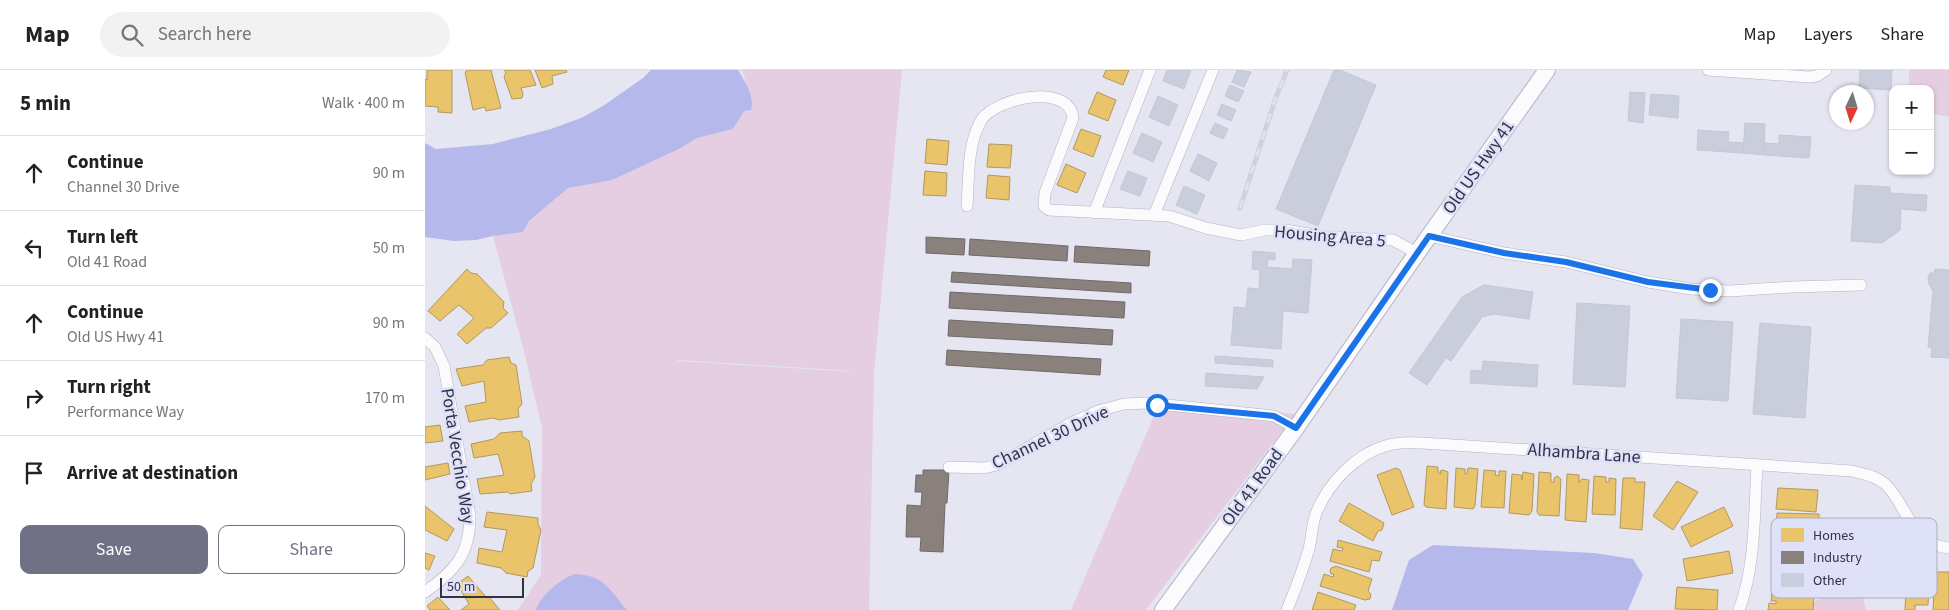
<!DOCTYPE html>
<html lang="en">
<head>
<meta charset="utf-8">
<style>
  :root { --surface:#fff; --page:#f2f2f2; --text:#222; --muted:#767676; --line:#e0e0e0; --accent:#707184 }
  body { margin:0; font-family:"Source Sans 3",sans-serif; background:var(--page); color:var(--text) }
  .controls { position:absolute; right:15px; top:15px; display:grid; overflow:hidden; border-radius:10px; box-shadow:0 1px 4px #0004 }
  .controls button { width:45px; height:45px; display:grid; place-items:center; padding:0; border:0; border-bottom:1px solid var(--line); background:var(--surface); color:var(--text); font:25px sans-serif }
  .compass { position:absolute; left:1404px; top:15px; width:45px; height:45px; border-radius:50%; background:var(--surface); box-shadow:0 1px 4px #0004; rotate:184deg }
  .scale { position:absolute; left:15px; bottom:12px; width:84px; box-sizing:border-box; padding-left:5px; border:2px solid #313248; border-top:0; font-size:14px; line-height:18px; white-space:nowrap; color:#313248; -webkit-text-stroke:4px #dfe1f8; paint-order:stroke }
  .stop { position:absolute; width:15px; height:15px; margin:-11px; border:4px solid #1a73e8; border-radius:50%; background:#fff }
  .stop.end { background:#1a73e8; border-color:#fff; box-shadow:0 1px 5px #0008 }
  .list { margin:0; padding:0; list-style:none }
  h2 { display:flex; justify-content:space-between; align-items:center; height:65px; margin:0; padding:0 20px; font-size:21px }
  h2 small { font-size:16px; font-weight:400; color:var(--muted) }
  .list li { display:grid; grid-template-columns:32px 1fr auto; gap:15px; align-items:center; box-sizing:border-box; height:75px; padding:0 20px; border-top:1px solid var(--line) }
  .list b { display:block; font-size:19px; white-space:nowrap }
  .list p { margin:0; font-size:16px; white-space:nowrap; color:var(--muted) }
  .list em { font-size:16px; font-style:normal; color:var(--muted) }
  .actions { display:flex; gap:10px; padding:15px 20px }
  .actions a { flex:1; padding:11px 0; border:1px solid var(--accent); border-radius:10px; text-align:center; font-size:18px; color:var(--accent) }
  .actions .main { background:var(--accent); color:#fff }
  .icon { flex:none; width:28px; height:28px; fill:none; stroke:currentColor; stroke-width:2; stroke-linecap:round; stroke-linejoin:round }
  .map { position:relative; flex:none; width:1524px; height:540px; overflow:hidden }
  header { display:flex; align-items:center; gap:30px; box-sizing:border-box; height:70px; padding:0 25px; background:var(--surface); border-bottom:1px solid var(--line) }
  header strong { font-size:24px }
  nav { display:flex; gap:28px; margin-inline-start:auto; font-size:18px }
  .search { width:350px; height:45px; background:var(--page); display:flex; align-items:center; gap:12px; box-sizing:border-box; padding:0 18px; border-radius:28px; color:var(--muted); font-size:19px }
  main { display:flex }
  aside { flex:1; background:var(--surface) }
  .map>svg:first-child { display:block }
</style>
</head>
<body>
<header>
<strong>Map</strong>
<div class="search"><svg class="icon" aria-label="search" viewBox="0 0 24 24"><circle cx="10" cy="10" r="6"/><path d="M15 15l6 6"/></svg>Search here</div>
<nav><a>Map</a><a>Layers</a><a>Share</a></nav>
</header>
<main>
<aside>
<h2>5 min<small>Walk · 400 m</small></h2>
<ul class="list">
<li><svg class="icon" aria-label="ahead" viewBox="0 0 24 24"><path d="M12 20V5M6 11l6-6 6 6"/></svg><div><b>Continue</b><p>Channel 30 Drive</p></div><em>90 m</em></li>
<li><svg class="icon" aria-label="left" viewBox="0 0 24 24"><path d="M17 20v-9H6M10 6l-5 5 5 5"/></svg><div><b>Turn left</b><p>Old 41 Road</p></div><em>50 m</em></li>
<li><svg class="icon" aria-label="ahead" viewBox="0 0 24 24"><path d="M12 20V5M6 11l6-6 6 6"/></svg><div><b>Continue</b><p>Old US Hwy 41</p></div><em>90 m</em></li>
<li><svg class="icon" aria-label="right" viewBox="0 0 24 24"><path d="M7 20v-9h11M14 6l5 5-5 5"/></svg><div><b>Turn right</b><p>Performance Way</p></div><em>170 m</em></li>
<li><svg class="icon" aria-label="arrive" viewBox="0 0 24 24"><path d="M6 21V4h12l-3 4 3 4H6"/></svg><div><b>Arrive at destination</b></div></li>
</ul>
<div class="actions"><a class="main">Save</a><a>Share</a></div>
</aside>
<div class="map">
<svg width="1524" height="540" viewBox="0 0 1524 540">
  <rect width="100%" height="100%" fill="#e5e6f2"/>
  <g fill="#e5cde2" fill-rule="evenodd">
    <path d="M 317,0 L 477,0 L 449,303 L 444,540 L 93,540 L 116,505 L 117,358 L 99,281 L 68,166 L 98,162 L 104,151 L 143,118 L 206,101 L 254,79 L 272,68 L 308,59 L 322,16 ZM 252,290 L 414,300 L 433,302 L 253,291 Z"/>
    <path d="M 1484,0 L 1524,0 L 1524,47 L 1505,43 L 1505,19 L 1484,19 Z"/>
    <path d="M 774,336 L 870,344 L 721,540 L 646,540 L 732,339 Z"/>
    <path d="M 1432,506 L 1441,540 L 1376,540 Z"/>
  </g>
  <g fill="#b5b8ea">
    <path d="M 226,0 L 313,0 C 320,12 330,26 326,40 L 319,41 L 308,59 L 272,68 L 254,79 L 187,110 L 143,118 L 104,151 L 98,162 L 68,166 L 51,170 L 29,171 L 0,167 L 0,73 L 11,79 L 68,74 L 126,59 L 156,48 L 178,36 L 218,8 Z"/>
    <path d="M 1008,475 L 1169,483 L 1208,489 L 1218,505 L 1203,540 L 967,540 L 984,490 Z"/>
    <path d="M 149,504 C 179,505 184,519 202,540 L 111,540 C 114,527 137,508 149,504 Z"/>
  </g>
  <g fill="#e9c46a" stroke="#b29860">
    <path d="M 2,0 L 27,0 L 27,43 L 13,42 L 13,37 L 0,36 L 0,9 L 2,10 Z"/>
    <path d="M 42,0 L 66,0 L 76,38 L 61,41 L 60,37 L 48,40 L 40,2 Z"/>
    <path d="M 79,0 L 105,0 L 111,15 L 96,18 L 98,24 L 97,28 L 87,29 L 79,7 L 81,2 Z"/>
    <path d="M 110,0 L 141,0 L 142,2 L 127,6 L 128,14 L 117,18 Z"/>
    <path d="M 681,0 L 704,0 L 698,15 L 678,7 Z"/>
    <path d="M 672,22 L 691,30 L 683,51 L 663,43 Z"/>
    <path d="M 656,59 L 676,66 L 668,87 L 648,79 Z"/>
    <path d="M 502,69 L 524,71 L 522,95 L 500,93 Z"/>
    <path d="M 564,74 L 587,75 L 585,98 L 562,97 Z"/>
    <path d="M 641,94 L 661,103 L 652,123 L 632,115 Z"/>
    <path d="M 500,101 L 522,103 L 521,126 L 498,125 Z"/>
    <path d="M 563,105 L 585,107 L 584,130 L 561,128 Z"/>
    <path d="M 42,199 L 46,203 L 52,204 L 79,232 L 78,238 L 83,243 L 66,258 L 61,258 L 42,274 L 32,264 L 49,248 L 34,235 L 15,251 L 3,241 Z"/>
    <path d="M 84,287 L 86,293 L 91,295 L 97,334 L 93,339 L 94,347 L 74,350 L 68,348 L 44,352 L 40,336 L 61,332 L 59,311 L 37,316 L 31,299 L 58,295 L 62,290 Z"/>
    <path d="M 15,355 L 18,371 L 0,373 L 0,357 Z"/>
    <path d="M 97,361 L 97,366 L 104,371 L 110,407 L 106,414 L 107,421 L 85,424 L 83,422 L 55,424 L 52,409 L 79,405 L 73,384 L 49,388 L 46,374 L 69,369 L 75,363 Z"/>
    <path d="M 23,393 L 25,404 L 0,410 L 0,397 Z"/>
    <path d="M 1002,396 L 1013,397 L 1013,402 L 1016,404 L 1015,401 L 1018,400 L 1023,402 L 1021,439 L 1001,437 L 999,435 Z"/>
    <path d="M 971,398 L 975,400 L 989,437 L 967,445 L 952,405 Z"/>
    <path d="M 1031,398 L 1040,399 L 1040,404 L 1042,404 L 1043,398 L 1053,399 L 1050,436 L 1048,439 L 1029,437 Z"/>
    <path d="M 1059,400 L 1071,401 L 1070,405 L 1074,406 L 1074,401 L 1081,401 L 1079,438 L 1056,437 Z"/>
    <path d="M 1098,402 L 1109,404 L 1107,441 L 1104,445 L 1084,443 L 1087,404 L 1096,405 L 1097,410 Z"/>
    <path d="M 1114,402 L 1126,403 L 1126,412 L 1129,412 L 1129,408 L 1132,406 L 1136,409 L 1134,446 L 1114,445 L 1112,442 Z"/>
    <path d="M 1142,404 L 1154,405 L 1154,413 L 1157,409 L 1164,410 L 1161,452 L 1140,450 Z"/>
    <path d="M 1169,406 L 1181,407 L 1181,412 L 1184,412 L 1184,408 L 1191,409 L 1190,445 L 1167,444 Z"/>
    <path d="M 1198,408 L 1210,408 L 1210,412 L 1220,412 L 1217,460 L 1195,458 Z"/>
    <path d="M 1252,411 L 1273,422 L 1248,460 L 1228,446 Z"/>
    <path d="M 1353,418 L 1393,420 L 1391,442 L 1351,439 Z"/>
    <path d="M 924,433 L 959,453 L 957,460 L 953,461 L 948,471 L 914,451 Z"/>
    <path d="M 0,436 L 29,459 L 22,471 L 0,460 Z"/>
    <path d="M 1299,437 L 1308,456 L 1266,477 L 1256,457 Z"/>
    <path d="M 62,442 L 113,448 L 113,454 L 116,460 L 108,498 L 103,501 L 102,507 L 81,503 L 76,498 L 52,493 L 54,478 L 77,482 L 82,460 L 59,457 Z"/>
    <path d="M 1352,443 L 1394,444 L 1394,464 L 1351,463 Z"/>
    <path d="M 913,470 L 957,482 L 954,491 L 947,490 L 944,502 L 905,491 L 908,479 L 917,481 L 918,478 L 912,477 Z"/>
    <path d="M 1304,481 L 1308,503 L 1262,511 L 1258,489 Z"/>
    <path d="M 0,483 L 10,486 L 4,500 L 0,498 Z"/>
    <path d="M 1482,494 L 1505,495 L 1503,535 L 1490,535 L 1490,540 L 1480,540 Z"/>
    <path d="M 911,496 L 947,509 L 943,521 L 946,524 L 945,529 L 940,530 L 895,516 L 899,504 L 908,507 L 909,504 L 906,504 L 905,501 L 906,498 Z"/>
    <path d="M 1510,502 L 1524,502 L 1524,540 L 1508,540 Z"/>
    <path d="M 43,506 L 62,528 L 64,527 L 75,540 L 36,540 L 44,534 L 32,514 Z"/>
    <path d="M 1252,517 L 1293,520 L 1292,540 L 1250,539 Z"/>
    <path d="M 893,522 L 931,535 L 929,540 L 887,540 Z"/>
    <path d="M 1347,522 L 1389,525 L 1388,540 L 1343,540 L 1344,533 L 1351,534 L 1351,531 L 1346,531 Z"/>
    <path d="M 13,527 L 25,540 L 5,540 L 2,536 Z"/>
  </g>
  <g fill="#8a817c" stroke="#6f696c">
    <path d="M 501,167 L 540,169 L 539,185 L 501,183 Z"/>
    <path d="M 545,169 L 643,176 L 642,191 L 544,185 Z"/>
    <path d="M 650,176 L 725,181 L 724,196 L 649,192 Z"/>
    <path d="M 527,202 L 706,213 L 706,223 L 526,212 Z"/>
    <path d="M 525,222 L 700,232 L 699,248 L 524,238 Z"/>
    <path d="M 524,250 L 688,260 L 687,275 L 523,266 Z"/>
    <path d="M 522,280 L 676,289 L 675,305 L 521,295 Z"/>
    <path d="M 498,400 L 524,400 L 522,433 L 520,433 L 518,482 L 495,481 L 496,467 L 481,467 L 482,435 L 496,436 L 497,422 L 490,422 L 491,405 L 498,405 Z"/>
  </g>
  <g fill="#cacedc" stroke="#c2c8d6">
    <path d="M 742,0 L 766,0 L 759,19 L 738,11 Z"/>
    <path d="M 812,0 L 826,2 L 819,17 L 807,12 Z"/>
    <path d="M 909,0 L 915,0 L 951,15 L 893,156 L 851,139 Z"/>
    <path d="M 1435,0 L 1467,0 L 1466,20 L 1434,18 Z"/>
    <path d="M 805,15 L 819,21 L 813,32 L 800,26 Z"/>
    <path d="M 1205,22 L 1220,23 L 1218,53 L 1203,51 Z"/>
    <path d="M 1226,24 L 1254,26 L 1253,48 L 1224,45 Z"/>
    <path d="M 733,26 L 753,35 L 744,56 L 724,47 Z"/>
    <path d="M 797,34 L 811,40 L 806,51 L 792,45 Z"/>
    <path d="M 790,53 L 803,59 L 798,69 L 785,63 Z"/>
    <path d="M 1320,53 L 1340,54 L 1339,85 L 1318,83 Z"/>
    <path d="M 1273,60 L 1304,62 L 1303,72 L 1319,73 L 1318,83 L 1272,80 Z"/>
    <path d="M 717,63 L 737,72 L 728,92 L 708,83 Z"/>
    <path d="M 1354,65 L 1386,67 L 1384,88 L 1339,85 L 1339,73 L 1354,74 Z"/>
    <path d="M 773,84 L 792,93 L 784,111 L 765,101 Z"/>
    <path d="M 703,101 L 722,108 L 715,126 L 695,119 Z"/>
    <path d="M 1430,115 L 1465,117 L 1465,123 L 1502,125 L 1501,141 L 1476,139 L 1475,160 L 1457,173 L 1426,171 Z"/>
    <path d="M 759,116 L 780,125 L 772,144 L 751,135 Z"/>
    <path d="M 828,181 L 850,183 L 850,190 L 843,189 L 842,197 L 867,199 L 868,189 L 887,190 L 883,243 L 858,241 L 856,279 L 806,275 L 809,237 L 821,238 L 823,218 L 834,219 L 835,200 L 827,199 Z"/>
    <path d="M 1510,199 L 1524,200 L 1524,288 L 1506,287 L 1507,278 L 1503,277 L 1508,221 L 1504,214 L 1503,208 L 1505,203 L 1509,203 Z"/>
    <path d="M 1059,215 L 1108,222 L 1104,249 L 1069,244 L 1057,247 L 1026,291 L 1021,288 L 1002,315 L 984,303 L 1037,227 Z"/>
    <path d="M 1152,233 L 1205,236 L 1200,317 L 1148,314 Z"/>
    <path d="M 1256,249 L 1308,252 L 1303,331 L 1251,328 Z"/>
    <path d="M 1335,253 L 1386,257 L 1380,348 L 1328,344 Z"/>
    <path d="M 790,286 L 848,290 L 848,297 L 790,293 Z"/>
    <path d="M 1058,291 L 1113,295 L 1112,317 L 1045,313 L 1046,300 L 1057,301 Z"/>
    <path d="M 781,303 L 839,307 L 832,319 L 780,316 Z"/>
  </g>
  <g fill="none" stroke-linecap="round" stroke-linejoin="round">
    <g stroke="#b2b3c2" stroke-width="12">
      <g id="street">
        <path d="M 1283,0 L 1384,7 L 1392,6 L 1401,0"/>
        <path d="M 542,136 C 544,108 542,73 557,49 C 572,28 644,12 648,48 L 620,123 L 619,136 L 624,140 L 744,146 L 781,158 L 816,165 L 840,160 L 860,160 L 902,167 L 968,170 L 992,183"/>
        <path d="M 669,143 L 725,0"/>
        <path d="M 729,145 L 788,0"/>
        <path d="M 1004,166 L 1079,183 L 1141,192 L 1223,212 L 1266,219 L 1305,221 L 1367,217 L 1436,215"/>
        <path d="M 0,268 L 10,277 L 19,296 L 45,446 C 45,484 30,501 0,522"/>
        <path d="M 524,397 L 559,398 L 572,395 L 646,353 L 673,341 L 699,334 L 723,333 L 849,346 L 871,358"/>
        <path d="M 862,540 C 870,520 878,500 884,479 C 887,467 887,452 892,441 C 904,413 930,385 960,376 C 976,371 996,373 1013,374 L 1427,401 C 1438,404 1451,406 1460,414 C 1482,434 1486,475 1524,478"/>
        <path d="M 1314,540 C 1331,495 1329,443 1332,395"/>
      </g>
    </g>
    <g stroke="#b2b3c2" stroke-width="18">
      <path id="secondary" d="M 738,540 L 871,358 L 992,183 L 1122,0"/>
    </g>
    <use href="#street" stroke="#fbfbfd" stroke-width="11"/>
    <use href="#secondary" stroke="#fbfbfd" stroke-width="16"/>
    <g stroke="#d1d2d6" stroke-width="5">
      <path id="rail" d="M 815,138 L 850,30 L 862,0"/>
    </g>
    <use href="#rail" stroke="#dfe1f8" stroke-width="3" stroke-dasharray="9" stroke-linecap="butt"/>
  </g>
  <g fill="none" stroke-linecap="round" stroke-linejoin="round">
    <path stroke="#1a73e8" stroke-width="6" d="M 732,335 L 849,346 L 871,358 L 1004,166 L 1079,183 L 1141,192 L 1223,212 L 1285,220"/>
  </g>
  <g text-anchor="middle" stroke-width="5" stroke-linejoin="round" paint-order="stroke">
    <g font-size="18" fill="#313248" stroke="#dfe1f8">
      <text transform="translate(1053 97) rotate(-55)" y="6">Old US Hwy 41</text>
      <text transform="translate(905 166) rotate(5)" y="6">Housing Area 5</text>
      <text transform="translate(625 367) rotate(-25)" y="6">Channel 30 Drive</text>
      <text transform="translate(1159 383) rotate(4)" y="6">Alhambra Lane</text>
      <text transform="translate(33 386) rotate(81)" y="6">Porta Vecchio Way</text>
      <text transform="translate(827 417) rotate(-54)" y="6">Old 41 Road</text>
    </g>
  </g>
  <rect x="1346" y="448" width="166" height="80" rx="8" fill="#dfe1f8" stroke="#abacc3" stroke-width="1"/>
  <rect x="1356" y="458" width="23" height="14" fill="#e9c46a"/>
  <rect x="1356" y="481" width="23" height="13" fill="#8a817c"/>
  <rect x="1356" y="503" width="23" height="14" fill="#cacedc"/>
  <g font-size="14" fill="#313248">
    <text x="1388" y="470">Homes</text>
    <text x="1388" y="492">Industry</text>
    <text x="1388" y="515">Other</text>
  </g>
</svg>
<div class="controls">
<button>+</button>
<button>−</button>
</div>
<svg class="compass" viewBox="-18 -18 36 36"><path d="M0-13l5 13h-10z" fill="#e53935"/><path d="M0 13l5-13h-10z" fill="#767676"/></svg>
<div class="scale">50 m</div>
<div class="stop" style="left:732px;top:335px"></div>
<div class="stop end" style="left:1285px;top:220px"></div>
</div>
</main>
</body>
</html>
